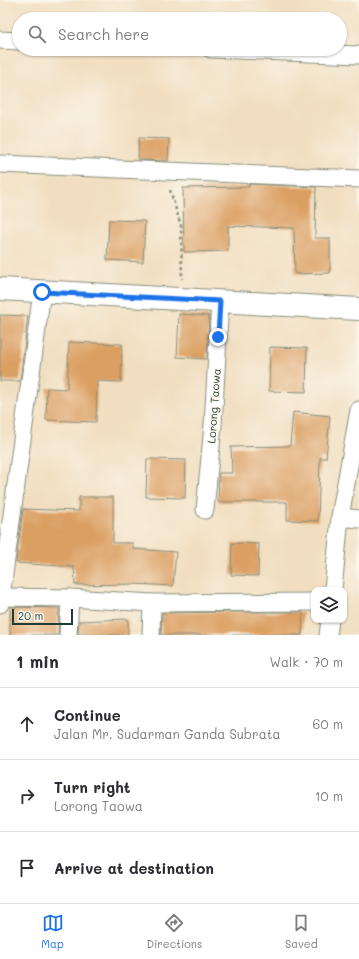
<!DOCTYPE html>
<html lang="en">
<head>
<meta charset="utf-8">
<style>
  :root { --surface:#fff; --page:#f2f2f3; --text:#2b2b33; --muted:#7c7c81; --line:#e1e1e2; --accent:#1a73e8 }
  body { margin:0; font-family:Mali,sans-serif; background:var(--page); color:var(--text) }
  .controls { position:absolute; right:12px; bottom:12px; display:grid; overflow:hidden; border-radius:8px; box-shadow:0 1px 3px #0004 }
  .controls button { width:36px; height:36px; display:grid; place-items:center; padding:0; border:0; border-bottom:1px solid var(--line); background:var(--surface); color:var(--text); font:20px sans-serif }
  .scale { position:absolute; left:12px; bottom:10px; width:61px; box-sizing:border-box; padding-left:4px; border:2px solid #1f3d34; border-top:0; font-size:11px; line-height:14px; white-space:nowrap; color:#1f3d34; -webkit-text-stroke:3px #fbf7ec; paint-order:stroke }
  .stop { position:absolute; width:12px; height:12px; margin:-9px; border:3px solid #1a73e8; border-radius:50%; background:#fff }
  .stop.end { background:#1a73e8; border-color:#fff; box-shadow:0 1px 4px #0008 }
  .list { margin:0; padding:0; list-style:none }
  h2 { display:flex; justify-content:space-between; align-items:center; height:52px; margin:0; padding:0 16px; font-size:17px }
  h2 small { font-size:13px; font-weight:400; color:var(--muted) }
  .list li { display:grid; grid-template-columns:26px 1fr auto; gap:12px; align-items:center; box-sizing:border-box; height:72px; padding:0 16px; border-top:1px solid var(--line) }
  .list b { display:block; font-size:15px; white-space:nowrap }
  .list p { margin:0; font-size:13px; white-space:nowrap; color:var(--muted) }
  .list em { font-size:13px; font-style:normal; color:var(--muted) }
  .icon { flex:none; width:22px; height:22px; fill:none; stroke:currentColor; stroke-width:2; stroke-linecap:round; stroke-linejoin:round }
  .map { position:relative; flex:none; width:359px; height:635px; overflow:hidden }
  .search { position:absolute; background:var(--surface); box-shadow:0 1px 3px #0004; left:12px; right:12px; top:12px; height:44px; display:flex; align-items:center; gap:10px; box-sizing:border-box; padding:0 14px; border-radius:22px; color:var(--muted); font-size:15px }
  .sheet { height:268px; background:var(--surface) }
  nav { display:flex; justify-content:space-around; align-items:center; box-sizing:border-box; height:56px; border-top:1px solid var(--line); background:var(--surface); font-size:11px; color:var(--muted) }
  nav a { display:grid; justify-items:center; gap:2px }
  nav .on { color:var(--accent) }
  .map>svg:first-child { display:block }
</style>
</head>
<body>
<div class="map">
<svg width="359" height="635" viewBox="0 0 359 635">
  <rect width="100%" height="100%" fill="#fbf7ec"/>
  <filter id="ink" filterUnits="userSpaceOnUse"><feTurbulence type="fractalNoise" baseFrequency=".025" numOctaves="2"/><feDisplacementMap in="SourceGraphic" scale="8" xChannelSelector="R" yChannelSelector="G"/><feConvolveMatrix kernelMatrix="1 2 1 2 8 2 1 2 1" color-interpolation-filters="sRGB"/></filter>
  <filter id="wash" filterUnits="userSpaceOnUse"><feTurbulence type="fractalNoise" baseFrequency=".012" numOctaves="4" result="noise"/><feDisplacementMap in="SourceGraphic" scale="16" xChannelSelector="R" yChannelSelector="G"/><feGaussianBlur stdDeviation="0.9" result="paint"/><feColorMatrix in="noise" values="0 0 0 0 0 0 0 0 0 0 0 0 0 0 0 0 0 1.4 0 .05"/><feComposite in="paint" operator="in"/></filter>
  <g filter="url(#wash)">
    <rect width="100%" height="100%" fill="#f1dec0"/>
    <g id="blocks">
      <g fill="#db9f62">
        <path d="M 139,138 L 169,139 L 168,161 L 138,160 Z"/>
        <path d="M 249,184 L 316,187 L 315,238 L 330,238 L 330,273 L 295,274 L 294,228 L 228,226 L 228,251 L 184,252 L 183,188 L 249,187 Z"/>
        <path d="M 109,220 L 145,221 L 143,262 L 107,260 Z"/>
        <path d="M 179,314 L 209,316 L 207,359 L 177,357 Z"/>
        <path d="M 0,315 L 28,316 L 20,381 L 0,381 Z"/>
        <path d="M 69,342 L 122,344 L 121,382 L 97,381 L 96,422 L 46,420 L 47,388 L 67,389 Z"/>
        <path d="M 270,347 L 307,348 L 306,392 L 269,391 Z"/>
        <path d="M 293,412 L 330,416 L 326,458 L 320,458 L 318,521 L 287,520 L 287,502 L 218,502 L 219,473 L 232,473 L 231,447 L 290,446 Z"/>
        <path d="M 147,459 L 186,460 L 185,498 L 146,497 Z"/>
        <path d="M 79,497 L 113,497 L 113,543 L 133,543 L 133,549 L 176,552 L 173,586 L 134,584 L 75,585 L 74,567 L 16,563 L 23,509 L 79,511 Z"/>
        <path d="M 232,543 L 259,544 L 258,576 L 231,575 Z"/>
        <path d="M 10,607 L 59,608 L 58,635 L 10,635 Z"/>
        <path d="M 234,612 L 303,612 L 302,635 L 161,635 L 162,613 Z"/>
        <path d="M 128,619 L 128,635 L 78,635 L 79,621 Z"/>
      </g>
    </g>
  </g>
  <g filter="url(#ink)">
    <use href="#blocks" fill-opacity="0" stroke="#888e7a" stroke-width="1"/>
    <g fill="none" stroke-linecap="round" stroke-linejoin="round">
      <g stroke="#888e7a" stroke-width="19">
        <g id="minor">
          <path d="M 0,40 L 19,41"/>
          <path d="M 211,49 L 359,55"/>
          <path d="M 0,164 L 359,179"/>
          <path d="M 205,510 L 213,425 L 220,301"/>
          <path d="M 340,517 L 359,519"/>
          <path d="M 333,590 L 340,517 L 359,410"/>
          <path d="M 1,597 L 70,598 L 152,603 L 314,602"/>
          <path d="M 0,604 L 42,291"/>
          <path d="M 68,635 L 70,598"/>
          <path d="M 151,635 L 152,603"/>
          <path d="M 328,635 L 330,620"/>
        </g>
      </g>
      <g stroke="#888e7a" stroke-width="24">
        <path id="tertiary" d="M 0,289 L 359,309"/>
      </g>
      <path stroke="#888e7a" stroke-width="2.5" stroke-dasharray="3 3" stroke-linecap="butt" d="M 170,190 L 181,226 L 182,279"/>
      <use href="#minor" stroke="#fff" stroke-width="17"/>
      <use href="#tertiary" stroke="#fff" stroke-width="22"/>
    </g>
  </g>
  <g fill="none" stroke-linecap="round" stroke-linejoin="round" filter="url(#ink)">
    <path stroke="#1a73e8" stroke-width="5" d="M 42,292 L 220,301 L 218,337"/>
  </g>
  <g text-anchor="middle" stroke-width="3" stroke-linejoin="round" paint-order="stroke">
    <g font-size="11" fill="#1f3d34" stroke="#fbf7ec">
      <text transform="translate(214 406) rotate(-86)" y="4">Lorong Taowa</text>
    </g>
  </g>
</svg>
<div class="controls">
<button><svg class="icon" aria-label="layers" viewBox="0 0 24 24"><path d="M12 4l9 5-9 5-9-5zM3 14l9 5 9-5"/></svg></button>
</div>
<div class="scale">20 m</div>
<div class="stop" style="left:42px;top:292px"></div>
<div class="stop end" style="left:218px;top:337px"></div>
<div class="search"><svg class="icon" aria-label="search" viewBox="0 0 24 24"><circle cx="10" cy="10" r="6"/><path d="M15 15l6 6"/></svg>Search here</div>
</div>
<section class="sheet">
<h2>1 min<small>Walk · 70 m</small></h2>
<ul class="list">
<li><svg class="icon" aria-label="ahead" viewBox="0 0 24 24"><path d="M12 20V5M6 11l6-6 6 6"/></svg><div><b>Continue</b><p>Jalan Mr. Sudarman Ganda Subrata</p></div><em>60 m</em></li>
<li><svg class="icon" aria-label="right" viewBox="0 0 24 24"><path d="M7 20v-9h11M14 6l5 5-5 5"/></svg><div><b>Turn right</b><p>Lorong Taowa</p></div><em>10 m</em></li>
<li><svg class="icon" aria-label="arrive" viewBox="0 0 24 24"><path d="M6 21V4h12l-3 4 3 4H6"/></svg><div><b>Arrive at destination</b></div></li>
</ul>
</section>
<nav>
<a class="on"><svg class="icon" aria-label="map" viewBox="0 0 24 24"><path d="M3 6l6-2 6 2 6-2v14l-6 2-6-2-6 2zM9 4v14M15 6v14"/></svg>Map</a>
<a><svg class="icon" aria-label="directions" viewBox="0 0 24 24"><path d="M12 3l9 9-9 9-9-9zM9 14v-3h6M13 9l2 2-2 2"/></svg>Directions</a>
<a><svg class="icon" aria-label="saved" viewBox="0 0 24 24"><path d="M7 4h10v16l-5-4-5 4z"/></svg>Saved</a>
</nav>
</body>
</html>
